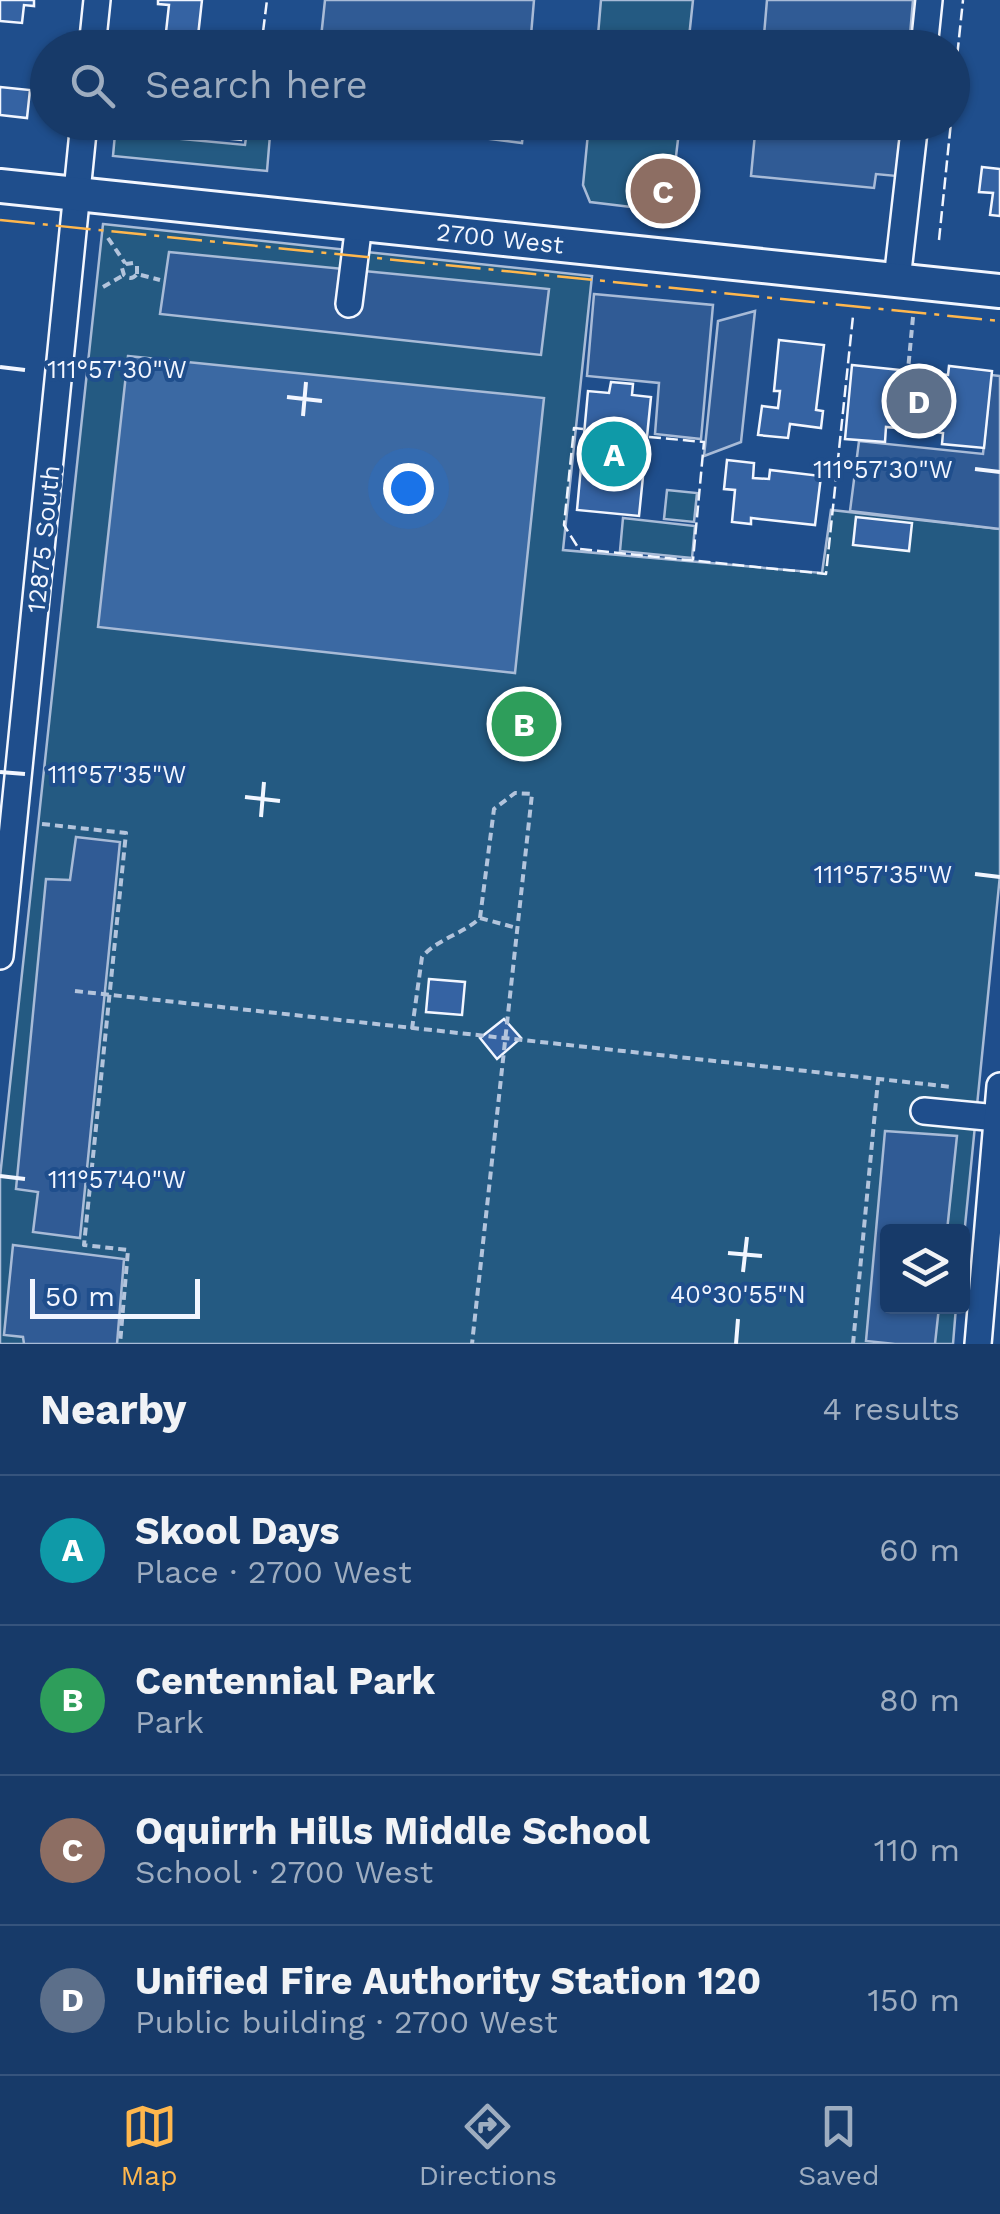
<!DOCTYPE html>
<html lang="en">
<head>
<meta charset="utf-8">
<style>
  :root { --surface:#173a69; --page:#20416f; --text:#f1f3f6; --muted:#9eadc0; --line:#36547d; --accent:#ffb74d }
  body { margin:0; font-family:"Work Sans",sans-serif; background:var(--page); color:var(--text) }
  .controls { position:absolute; right:30px; bottom:30px; display:grid; overflow:hidden; border-radius:10px; box-shadow:0 2px 8px #0004 }
  .controls button { width:90px; height:90px; display:grid; place-items:center; padding:0; border:0; border-bottom:2px solid var(--line); background:var(--surface); color:var(--text); font:50px sans-serif }
  .scale { position:absolute; left:30px; bottom:25px; width:170px; box-sizing:border-box; padding-left:10px; border:5px solid #f2f6ff; border-top:0; font-size:28px; line-height:35px; white-space:nowrap; color:#f2f6ff; -webkit-text-stroke:8px #1f4e8c; paint-order:stroke }
  .you { position:absolute; left:408px; top:488px; width:35px; height:35px; margin:-25px; border:8px solid #fff; border-radius:50%; background:#1a73e8; box-shadow:0 0 0 15px #1a73e833 }
  .badge { display:grid; place-items:center; width:65px; height:65px; border-radius:50%; background:var(--accent); color:#fff; font-size:32px; font-weight:700 }
  .pin { position:absolute; translate:-50% -50%; border:5px solid #fff; box-shadow:0 2px 10px #0006 }
  .list { margin:0; padding:0; list-style:none }
  h2 { display:flex; justify-content:space-between; align-items:center; height:130px; margin:0; padding:0 40px; font-size:42px }
  h2 small { font-size:32px; font-weight:400; color:var(--muted) }
  .list li { display:grid; grid-template-columns:65px 1fr auto; gap:30px; align-items:center; box-sizing:border-box; height:150px; padding:0 40px; border-top:2px solid var(--line) }
  .list b { display:block; font-size:38px; white-space:nowrap }
  .list p { margin:0; font-size:32px; white-space:nowrap; color:var(--muted) }
  .list em { font-size:32px; font-style:normal; color:var(--muted) }
  .icon { flex:none; width:55px; height:55px; fill:none; stroke:currentColor; stroke-width:2; stroke-linecap:round; stroke-linejoin:round }
  .map { position:relative; flex:none; width:1000px; height:1344px; overflow:hidden }
  .search { position:absolute; background:var(--surface); box-shadow:0 2px 8px #0004; left:30px; right:30px; top:30px; height:110px; display:flex; align-items:center; gap:25px; box-sizing:border-box; padding:0 35px; border-radius:55px; color:var(--muted); font-size:38px }
  .sheet { height:730px; background:var(--surface) }
  nav { display:flex; justify-content:space-around; align-items:center; box-sizing:border-box; height:140px; border-top:2px solid var(--line); background:var(--surface); font-size:28px; color:var(--muted) }
  nav a { display:grid; justify-items:center; gap:5px }
  nav .on { color:var(--accent) }
  .map>svg:first-child { display:block }
</style>
</head>
<body>
<div class="map">
<svg width="1000" height="1344" viewBox="0 0 1000 1344">
  <rect width="100%" height="100%" fill="#1f4e8c"/>
  <g fill="#245a82" stroke="#a8bbd7" stroke-width="2.5">
    <path d="M 601,0 L 693,0 L 688,47 L 597,47 Z"/>
    <path d="M 116,123 L 130,123 L 130,134 L 245,145 L 248,123 L 271,123 L 267,171 L 113,156 Z"/>
    <path d="M 589,123 L 680,123 L 671,198 L 664,211 L 590,202 L 583,185 Z"/>
    <path d="M 103,224 L 592,276 L 563,550 L 822,573 L 831,510 L 1000,529 L 1000,875 L 963,1246 L 962,1232 L 888,1232 L 888,1306 L 956,1307 L 953,1344 L 0,1344 L 0,1177 Z"/>
    <path d="M 667,490 L 697,493 L 694,522 L 664,519 Z"/>
    <path d="M 623,518 L 695,526 L 692,558 L 620,551 Z"/>
  </g>
  <g fill="#305b95" stroke="#a8bbd7" stroke-width="2.5">
    <path d="M 325,0 L 534,0 L 530,47 L 320,47 Z"/>
    <path d="M 767,0 L 913,0 L 909,47 L 763,47 Z"/>
    <path d="M 364,123 L 524,122 L 524,123 L 522,143 Z"/>
    <path d="M 756,123 L 901,123 L 896,176 L 876,174 L 874,188 L 751,176 Z"/>
    <path d="M 169,252 L 549,289 L 541,355 L 160,314 Z"/>
    <path d="M 594,294 L 713,305 L 701,439 L 655,434 L 659,383 L 587,376 Z"/>
    <path d="M 755,311 L 741,442 L 704,456 L 718,321 Z"/>
    <path d="M 991,375 L 1000,376 L 1000,529 L 850,511 L 859,441 L 983,454 Z"/>
    <path d="M 76,837 L 120,842 L 80,1238 L 33,1232 L 38,1192 L 16,1189 L 46,879 L 70,880 Z"/>
    <path d="M 885,1131 L 957,1136 L 947,1231 L 888,1232 L 888,1306 L 939,1307 L 935,1344 L 895,1344 L 866,1341 Z"/>
    <path d="M 13,1245 L 124,1259 L 117,1344 L 24,1344 L 23,1337 L 4,1335 Z"/>
  </g>
  <path fill="#3b69a3" stroke="#a8bbd7" stroke-width="2.5" d="M 128,356 L 544,398 L 515,673 L 98,627 Z"/>
  <g fill="#3563a3" stroke="#f2f6ff" stroke-width="2.5">
    <path d="M 0,0 L 34,0 L 34,6 L 24,5 L 22,23 L 0,21 Z"/>
    <path d="M 158,0 L 202,0 L 197,45 L 165,41 L 169,5 L 158,4 Z"/>
    <path d="M 0,87 L 30,90 L 27,118 L 0,115 Z"/>
    <path d="M 172,122 L 243,122 L 241,140 L 171,133 Z"/>
    <path d="M 982,167 L 1000,169 L 1000,216 L 990,215 L 993,193 L 979,192 Z"/>
    <path d="M 779,340 L 824,345 L 816,410 L 823,411 L 821,428 L 790,424 L 788,438 L 758,435 L 762,406 L 778,408 L 780,391 L 774,391 Z"/>
    <path d="M 852,365 L 948,375 L 949,366 L 992,371 L 984,448 L 942,444 L 943,433 L 886,427 L 885,442 L 845,439 Z"/>
    <path d="M 611,382 L 633,384 L 632,395 L 651,397 L 639,516 L 577,510 L 588,391 L 609,393 Z"/>
    <path d="M 727,460 L 754,463 L 753,478 L 769,479 L 770,470 L 821,476 L 815,525 L 751,518 L 751,524 L 732,522 L 735,490 L 724,489 Z"/>
    <path d="M 856,517 L 912,523 L 909,551 L 853,545 Z"/>
    <path d="M 429,979 L 465,982 L 462,1015 L 426,1012 Z"/>
    <path d="M 504,1019 L 521,1038 L 497,1059 L 480,1038 Z"/>
  </g>
  <g fill="none" stroke-linecap="round" stroke-linejoin="round">
    <g stroke="#f2f6ff" stroke-width="30">
      <g id="minor">
        <path d="M 92,48 L 97,0"/>
        <path d="M 924,48 L 929,0"/>
        <path d="M 897,280 L 915,122"/>
        <path d="M 349,304 L 359,224"/>
        <path d="M 0,956 L 84,122"/>
        <path d="M 924,1111 L 997,1118"/>
        <path d="M 978,1344 L 1000,1086"/>
      </g>
    </g>
    <g stroke="#f2f6ff" stroke-width="38">
      <path id="major" d="M 0,186 L 1000,291"/>
    </g>
    <g stroke="#b3c4dc" stroke-width="4" stroke-dasharray="8 5" stroke-linecap="butt">
      <path d="M 108,238 L 125,263"/>
      <path d="M 137,274 L 137,266 L 133,263 L 126,264 L 122,268 L 124,275 C 129,279 133,279 137,274 L 160,280"/>
      <path d="M 103,287 L 124,275"/>
      <path d="M 913,317 L 908,370 L 931,372"/>
      <path d="M 42,824 L 126,833 L 84,1245 L 128,1250 L 120,1344"/>
      <path d="M 480,918 L 517,928"/>
      <path d="M 75,991 L 952,1087"/>
      <path d="M 412,1029 L 422,957 C 437,939 463,934 480,918 L 494,809 L 515,793 L 532,794 L 472,1344"/>
      <path d="M 853,1344 L 878,1080"/>
    </g>
    <use href="#minor" stroke="#1f4e8c" stroke-width="25"/>
    <use href="#major" stroke="#1f4e8c" stroke-width="32"/>
    <g stroke="#f2f6ff" stroke-width="2.5" stroke-dasharray="12 5" stroke-linecap="butt">
      <path d="M 261,48 L 267,0"/>
      <path d="M 952,105 L 963,0"/>
      <path d="M 939,240 L 951,122"/>
      <path d="M 583,429 L 574,428 L 564,525 L 579,549 L 826,574 L 853,316"/>
      <path d="M 649,437 L 704,442 L 693,560"/>
    </g>
    <path stroke="#ffb74d" stroke-width="2.5" stroke-dasharray="35 8 5 8" stroke-linecap="butt" d="M 0,220 L 1000,321"/>
  </g>
  <path fill="none" stroke="#f2f6ff" stroke-width="4" d="M 0,367 L 25,370M 287,397 L 322,401M 303,416 L 306,382M 975,469 L 1000,472M 0,772 L 25,774M 245,797 L 280,801M 261,817 L 264,782M 975,874 L 1000,877M 0,1176 L 25,1179M 728,1253 L 762,1256M 743,1272 L 747,1237M 736,1344 L 738,1319"/>
  <g text-anchor="middle" stroke-width="8" stroke-linejoin="round" paint-order="stroke">
    <g font-size="25" fill="#f2f6ff" stroke="#1f4e8c">
      <text transform="translate(500 238) rotate(6)" y="9">2700 West</text>
      <text transform="translate(43 539) rotate(-84)" y="9">12875 South</text>
    </g>
  </g>
  <g font-size="25" text-anchor="middle" fill="#f2f6ff" stroke="#1f4e8c" stroke-width="8" stroke-linejoin="round" paint-order="stroke">
    <text x="117" y="378">111°57'30"W</text>
    <text x="883" y="478">111°57'30"W</text>
    <text x="117" y="783">111°57'35"W</text>
    <text x="883" y="883">111°57'35"W</text>
    <text x="117" y="1188">111°57'40"W</text>
    <text x="738" y="1303">40°30'55"N</text>
  </g>
</svg>
<div class="controls">
<button><svg class="icon" aria-label="layers" viewBox="0 0 24 24"><path d="M12 4l9 5-9 5-9-5zM3 14l9 5 9-5"/></svg></button>
</div>
<div class="scale">50 m</div>
<div class="you"></div>
<div class="pin badge" style="left:614px;top:454px;background:#0f9aa8">A</div>
<div class="pin badge" style="left:524px;top:724px;background:#2e9e5b">B</div>
<div class="pin badge" style="left:663px;top:191px;background:#8d6e63">C</div>
<div class="pin badge" style="left:919px;top:401px;background:#5c6f8a">D</div>
<div class="search"><svg class="icon" aria-label="search" viewBox="0 0 24 24"><circle cx="10" cy="10" r="6"/><path d="M15 15l6 6"/></svg>Search here</div>
</div>
<section class="sheet">
<h2>Nearby<small>4 results</small></h2>
<ul class="list">
<li><span class="badge" style="background:#0f9aa8">A</span><div><b>Skool Days</b><p>Place · 2700 West</p></div><em>60 m</em></li>
<li><span class="badge" style="background:#2e9e5b">B</span><div><b>Centennial Park</b><p>Park</p></div><em>80 m</em></li>
<li><span class="badge" style="background:#8d6e63">C</span><div><b>Oquirrh Hills Middle School</b><p>School · 2700 West</p></div><em>110 m</em></li>
<li><span class="badge" style="background:#5c6f8a">D</span><div><b>Unified Fire Authority Station 120</b><p>Public building · 2700 West</p></div><em>150 m</em></li>
</ul>
</section>
<nav>
<a class="on"><svg class="icon" aria-label="map" viewBox="0 0 24 24"><path d="M3 6l6-2 6 2 6-2v14l-6 2-6-2-6 2zM9 4v14M15 6v14"/></svg>Map</a>
<a><svg class="icon" aria-label="directions" viewBox="0 0 24 24"><path d="M12 3l9 9-9 9-9-9zM9 14v-3h6M13 9l2 2-2 2"/></svg>Directions</a>
<a><svg class="icon" aria-label="saved" viewBox="0 0 24 24"><path d="M7 4h10v16l-5-4-5 4z"/></svg>Saved</a>
</nav>
</body>
</html>
